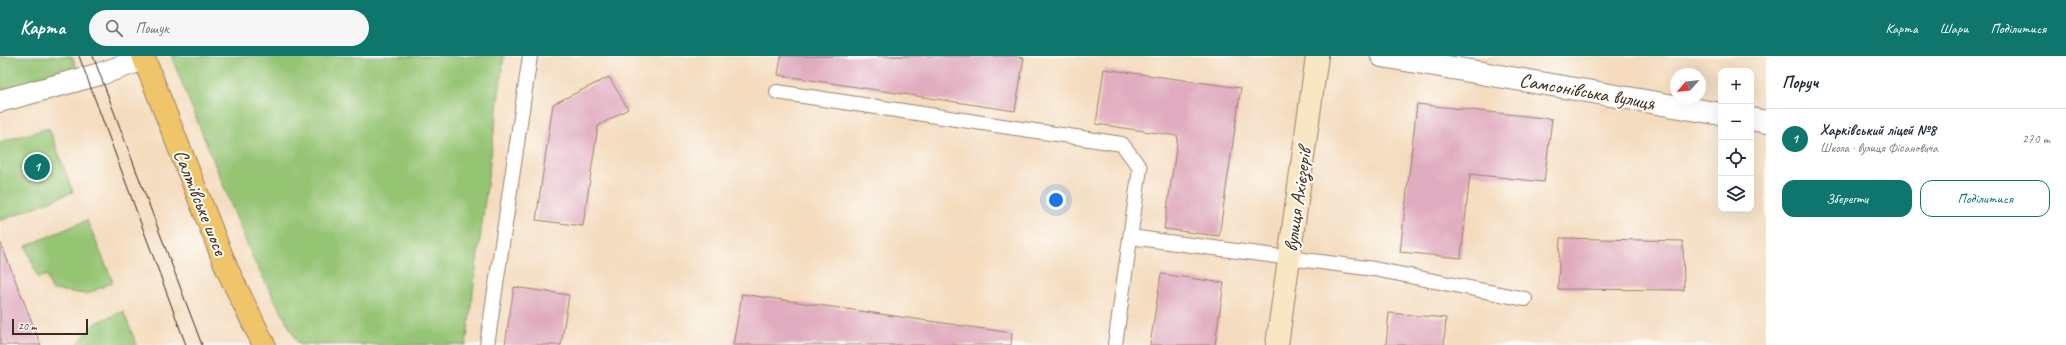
<!DOCTYPE html>
<html lang="uk">
<head>
<meta charset="utf-8">
<style>
  :root { --surface:#fff; --page:#f6f6f7; --text:#1f2937; --muted:#747a83; --line:#e0e1e3; --accent:#0f766e }
  body { margin:0; font-family:Caveat,sans-serif; background:var(--page); color:var(--text) }
  .controls { position:absolute; right:12px; top:12px; display:grid; overflow:hidden; border-radius:8px; box-shadow:0 4px 16px #0002 }
  .controls button { width:36px; height:36px; display:grid; place-items:center; padding:0; border:0; border-bottom:1px solid var(--line); background:var(--surface); color:var(--text); font:20px sans-serif }
  .compass { position:absolute; left:1670px; top:12px; width:36px; height:36px; border-radius:50%; background:var(--surface); box-shadow:0 4px 16px #0002; rotate:242deg }
  .scale { position:absolute; left:12px; bottom:10px; width:76px; box-sizing:border-box; padding-left:4px; border:2px solid #3b2a1e; border-top:0; font-size:11px; line-height:14px; white-space:nowrap; color:#3b2a1e; -webkit-text-stroke:3px #fdfcf7; paint-order:stroke }
  .you { position:absolute; left:1056px; top:144px; width:14px; height:14px; margin:-10px; border:3px solid #fff; border-radius:50%; background:#1a73e8; box-shadow:0 0 0 6px #1a73e833 }
  .badge { display:grid; place-items:center; width:26px; height:26px; border-radius:50%; background:var(--accent); color:#fff; font-size:13px; font-weight:700 }
  .pin { position:absolute; translate:-50% -50%; border:2px solid #fff; box-shadow:0 1px 4px #0006 }
  .list { margin:0; padding:0; list-style:none }
  h2 { display:flex; justify-content:space-between; align-items:center; height:52px; margin:0; padding:0 16px; font-size:17px }
  h2 small { font-size:13px; font-weight:400; color:var(--muted) }
  .list li { display:grid; grid-template-columns:26px 1fr auto; gap:12px; align-items:center; box-sizing:border-box; height:60px; padding:0 16px; border-top:1px solid var(--line) }
  .list b { display:block; font-size:15px; white-space:nowrap }
  .list p { margin:0; font-size:13px; white-space:nowrap; color:var(--muted) }
  .list em { font-size:13px; font-style:normal; color:var(--muted) }
  .actions { display:flex; gap:8px; padding:12px 16px }
  .actions a { flex:1; padding:9px 0; border:1px solid var(--accent); border-radius:12px; text-align:center; font-size:14px; color:var(--accent) }
  .actions .main { background:var(--accent); color:#fff }
  .icon { flex:none; width:22px; height:22px; fill:none; stroke:currentColor; stroke-width:2; stroke-linecap:round; stroke-linejoin:round }
  .map { position:relative; flex:none; width:1766px; height:289px; overflow:hidden }
  header { display:flex; align-items:center; gap:24px; box-sizing:border-box; height:56px; padding:0 20px; background:var(--accent); color:#fff }
  header strong { font-size:19px }
  nav { display:flex; gap:22px; margin-inline-start:auto; font-size:14px }
  .search { width:280px; height:36px; background:var(--page); display:flex; align-items:center; gap:10px; box-sizing:border-box; padding:0 14px; border-radius:22px; color:var(--muted); font-size:15px }
  main { display:flex }
  aside { flex:1; background:var(--surface) }
  .map>svg:first-child { display:block }
</style>
</head>
<body>
<header>
<strong>Карта</strong>
<div class="search"><svg class="icon" aria-label="search" viewBox="0 0 24 24"><circle cx="10" cy="10" r="6"/><path d="M15 15l6 6"/></svg>Пошук</div>
<nav><a>Карта</a><a>Шари</a><a>Поділитися</a></nav>
</header>
<main>
<div class="map">
<svg width="1766" height="289" viewBox="0 0 1766 289">
  <rect width="100%" height="100%" fill="#fdfcf7"/>
  <filter id="ink" filterUnits="userSpaceOnUse"><feTurbulence type="fractalNoise" baseFrequency=".025" numOctaves="2"/><feDisplacementMap in="SourceGraphic" scale="8" xChannelSelector="R" yChannelSelector="G"/><feConvolveMatrix kernelMatrix="1 2 1 2 8 2 1 2 1" color-interpolation-filters="sRGB"/></filter>
  <filter id="wash" filterUnits="userSpaceOnUse"><feTurbulence type="fractalNoise" baseFrequency=".012" numOctaves="4" result="noise"/><feDisplacementMap in="SourceGraphic" scale="16" xChannelSelector="R" yChannelSelector="G"/><feGaussianBlur stdDeviation="0.9" result="paint"/><feColorMatrix in="noise" values="0 0 0 0 0 0 0 0 0 0 0 0 0 0 0 0 0 1.4 0 .05"/><feComposite in="paint" operator="in"/></filter>
  <g filter="url(#wash)">
    <rect width="100%" height="100%" fill="#f4dbbe"/>
    <g fill="#95c473" stroke="#687748">
      <path d="M 0,0 L 72,0 L 79,17 L 0,39 Z"/>
      <path d="M 171,0 L 504,0 L 466,289 L 299,289 L 253,203 Z"/>
      <path d="M 49,72 L 73,136 L 0,165 L 0,86 Z"/>
      <path d="M 87,164 L 113,226 L 87,238 L 52,234 L 46,219 L 38,222 L 26,190 Z"/>
      <path d="M 123,255 L 137,289 L 76,289 L 96,267 Z"/>
    </g>
    <g id="blocks">
      <g fill="#e0abbf">
        <path d="M 781,0 L 1011,0 L 1024,2 L 1015,55 L 778,19 Z"/>
        <path d="M 1104,13 L 1241,32 L 1219,180 L 1164,173 L 1178,80 L 1096,68 Z"/>
        <path d="M 609,21 L 628,53 L 598,70 L 583,170 L 536,164 L 553,48 Z"/>
        <path d="M 1417,48 L 1552,63 L 1544,126 L 1470,118 L 1461,202 L 1400,196 Z"/>
        <path d="M 1560,182 L 1683,185 L 1684,234 L 1558,233 Z"/>
        <path d="M 0,188 L 1,188 L 41,289 L 0,289 Z"/>
        <path d="M 1161,218 L 1224,227 L 1215,289 L 1150,289 Z"/>
        <path d="M 514,231 L 569,239 L 561,289 L 505,289 Z"/>
        <path d="M 742,238 L 1012,277 L 1011,289 L 733,289 Z"/>
        <path d="M 1389,257 L 1446,262 L 1444,289 L 1386,289 Z"/>
      </g>
    </g>
  </g>
  <g filter="url(#ink)">
    <use href="#blocks" fill-opacity="0" stroke="#98826e" stroke-width="1"/>
    <g fill="none" stroke-linecap="round" stroke-linejoin="round">
      <g stroke="#98826e" stroke-width="16">
        <g id="lane">
          <path d="M 777,36 L 1122,88 L 1140,112 L 1115,289"/>
          <path d="M 1130,181 L 1374,213 L 1525,243"/>
          <path d="M 487,289 L 530,0"/>
        </g>
      </g>
      <g stroke="#98826e" stroke-width="24">
        <g id="street">
          <path d="M 1382,0 L 1721,58"/>
          <path d="M 0,45 L 100,18 L 144,3"/>
          <path d="M 1751,63 L 1766,66"/>
        </g>
      </g>
      <g stroke="#98826e" stroke-width="24">
        <path id="secondary" d="M 1277,289 L 1317,0"/>
      </g>
      <g stroke="#98826e" stroke-width="24">
        <path id="primary" d="M 143,0 L 227,213 L 264,289"/>
      </g>
      <use href="#lane" stroke="#fff" stroke-width="14"/>
      <use href="#street" stroke="#fff" stroke-width="22"/>
      <use href="#secondary" stroke="#f9e7c3" stroke-width="22"/>
      <use href="#primary" stroke="#f0c469" stroke-width="22"/>
      <g stroke="#3b2a1e" stroke-width="1">
        <path d="M 79,0 L 186,289"/>
        <path d="M 93,0 L 202,289"/>
      </g>
    </g>
  </g>
  <g text-anchor="middle" stroke-width="4" stroke-linejoin="round" paint-order="stroke">
    <g font-size="20" fill="#3b2a1e" stroke="#fdfcf7">
      <text transform="translate(1587 35) rotate(10)" y="7">Самсонівська вулиця</text>
      <text transform="translate(1297 144) rotate(-82)" y="7">вулиця Ахієзерів</text>
      <text transform="translate(201 146) rotate(68)" y="7">Салтівське шосе</text>
    </g>
  </g>
</svg>
<div class="controls">
<button>+</button>
<button>−</button>
<button><svg class="icon" aria-label="locate" viewBox="0 0 24 24"><circle cx="12" cy="12" r="6"/><path d="M12 2v4M12 18v4M2 12h4M18 12h4"/></svg></button>
<button><svg class="icon" aria-label="layers" viewBox="0 0 24 24"><path d="M12 4l9 5-9 5-9-5zM3 14l9 5 9-5"/></svg></button>
</div>
<svg class="compass" viewBox="-18 -18 36 36"><path d="M0-13l5 13h-10z" fill="#e53935"/><path d="M0 13l5-13h-10z" fill="#747a83"/></svg>
<div class="scale">20 m</div>
<div class="you"></div>
<div class="pin badge" style="left:37px;top:111px">1</div>
</div>
<aside>
<h2>Поруч<small></small></h2>
<ul class="list">
<li><span class="badge">1</span><div><b>Харківський ліцей №8</b><p>Школа · вулиця Фісановича</p></div><em>270 m</em></li>
</ul>
<div class="actions"><a class="main">Зберегти</a><a>Поділитися</a></div>
</aside>
</main>
</body>
</html>
